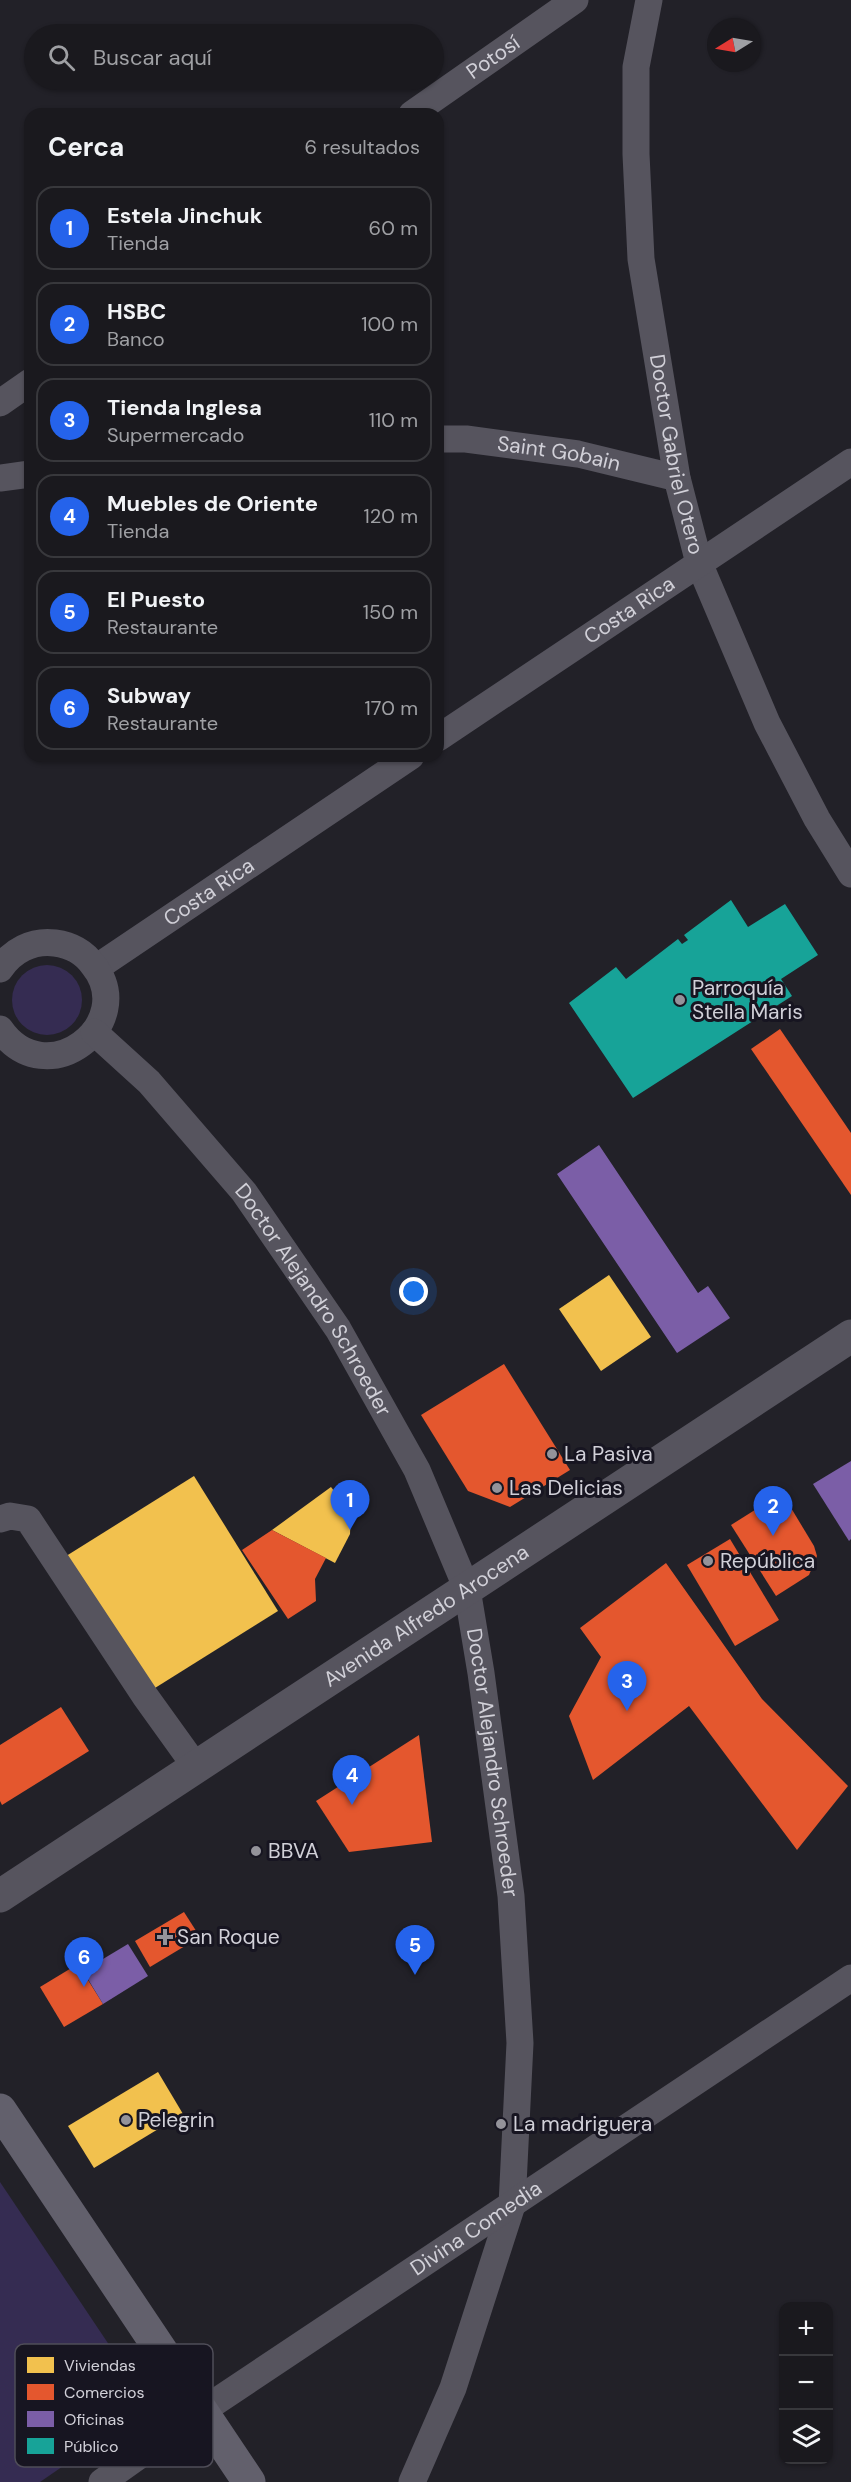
<!DOCTYPE html>
<html lang="es">
<head>
<meta charset="utf-8">
<style>
  :root { --surface:#1a191e; --page:#27262b; --text:#f1f3f6; --muted:#9fa0a4; --line:#38383c; --accent:#2563eb }
  body { margin:0; font-family:"DM Sans",sans-serif; background:var(--page); color:var(--text) }
  .controls { position:absolute; right:18px; bottom:18px; display:grid; overflow:hidden; border-radius:12px; box-shadow:0 2px 4px #0004 }
  .controls button { width:54px; height:54px; display:grid; place-items:center; padding:0; border:0; border-bottom:2px solid var(--line); background:var(--surface); color:var(--text); font:30px sans-serif }
  .compass { position:absolute; left:707px; top:18px; width:54px; height:54px; border-radius:50%; background:var(--surface); box-shadow:0 2px 4px #0004; rotate:259deg }
  .you { position:absolute; left:414px; top:1292px; width:21px; height:21px; margin:-15px; border:4px solid #fff; border-radius:50%; background:#1a73e8; box-shadow:0 0 0 9px #1a73e833 }
  .badge { display:grid; place-items:center; width:39px; height:39px; border-radius:50%; background:var(--accent); color:#fff; font-size:20px; font-weight:700 }
  .pin { position:absolute; translate:-50% -50px; filter:drop-shadow(0 2px 3px #0008) }
  .pin::after { content:''; position:absolute; top:32px; width:21px; height:18px; background:inherit; clip-path:polygon(0 0,100% 0,50% 100%) }
  .list { margin:0; padding:0; list-style:none }
  h2 { display:flex; justify-content:space-between; align-items:center; height:78px; margin:0; padding:0 24px; font-size:26px }
  h2 small { font-size:20px; font-weight:400; color:var(--muted) }
  .list li { display:grid; grid-template-columns:39px 1fr auto; gap:18px; align-items:center; box-sizing:border-box; height:84px; margin:0 12px 12px; padding:0 12px; border:2px solid var(--line); border-radius:18px }
  .list b { display:block; font-size:22px; white-space:nowrap }
  .list p { margin:0; font-size:20px; white-space:nowrap; color:var(--muted) }
  .list em { font-size:20px; font-style:normal; color:var(--muted) }
  .icon { flex:none; width:33px; height:33px; fill:none; stroke:currentColor; stroke-width:2; stroke-linecap:round; stroke-linejoin:round }
  .map { position:relative; flex:none; width:851px; height:2482px; overflow:hidden }
  .search { position:absolute; background:var(--surface); box-shadow:0 2px 4px #0004; left:24px; top:24px; width:420px; height:66px; display:flex; align-items:center; gap:15px; box-sizing:border-box; padding:0 21px; border-radius:33px; color:var(--muted); font-size:22px }
  .panel { position:absolute; background:var(--surface); box-shadow:0 2px 4px #0004; left:24px; top:108px; width:420px; height:654px; border-radius:18px }
  .map>svg:first-child { display:block }
</style>
</head>
<body>
<div class="map">
<svg width="851" height="2482" viewBox="0 0 851 2482">
  <rect width="100%" height="100%" fill="#222128"/>
  <g fill="#352c52">
    <circle cx="47" cy="1000" r="35"/>
    <path d="M 0,2182 L 140,2391 L 136,2416 L 40,2482 L 0,2482 Z"/>
  </g>
  <g fill="#f2c14e">
    <path d="M 609,1275 L 651,1337 L 601,1371 L 559,1309 Z"/>
    <path d="M 194,1476 L 278,1611 L 147,1693 L 63,1558 Z"/>
    <path d="M 331,1487 L 351,1513 L 350,1534 L 335,1563 L 272,1530 Z"/>
    <path d="M 158,2072 L 183,2114 L 94,2168 L 68,2126 Z"/>
  </g>
  <g fill="#e4572e">
    <path d="M 780,1029 L 851,1133 L 851,1195 L 751,1049 Z"/>
    <path d="M 504,1364 L 570,1470 L 510,1507 L 468,1491 L 421,1415 Z"/>
    <path d="M 782,1493 L 814,1546 L 817,1556 L 809,1575 L 776,1596 L 731,1525 Z"/>
    <path d="M 272,1530 L 326,1558 L 315,1579 L 316,1601 L 288,1619 L 242,1550 Z"/>
    <path d="M 730,1539 L 779,1620 L 735,1646 L 687,1565 Z"/>
    <path d="M 666,1563 L 762,1699 L 848,1786 L 797,1850 L 689,1706 L 593,1780 L 569,1716 L 601,1657 L 580,1628 Z"/>
    <path d="M 61,1707 L 89,1751 L 2,1805 L 0,1801 L 0,1745 Z"/>
    <path d="M 419,1735 L 432,1842 L 349,1852 L 316,1801 Z"/>
    <path d="M 184,1912 L 200,1937 L 150,1967 L 135,1941 Z"/>
    <path d="M 78,1964 L 103,2004 L 64,2027 L 40,1987 Z"/>
  </g>
  <g fill="#7b5ea7">
    <path d="M 599,1145 L 698,1293 L 708,1286 L 730,1318 L 677,1353 L 557,1174 Z"/>
    <path d="M 851,1461 L 851,1539 L 849,1541 L 813,1484 Z"/>
    <path d="M 128,1944 L 148,1976 L 103,2004 L 83,1971 Z"/>
  </g>
  <path fill="#17a398" d="M 731,900 L 748,927 L 785,904 L 818,955 L 781,979 L 792,996 L 633,1098 L 569,1003 L 616,967 L 626,979 L 678,939 L 682,944 L 688,940 L 684,935 Z"/>
  <g fill="none" stroke-linecap="round" stroke-linejoin="round">
    <g stroke="#56545e" stroke-width="27">
      <path id="s1" d="M 649,0 L 636,67 L 636,154 L 641,259 L 677,478 L 699,563 L 767,723 L 817,819 L 851,874"/>
      <path id="s2" d="M 412,114 L 575,0"/>
      <path d="M 0,403 L 30,382"/>
      <path id="s3" d="M 438,439 L 466,439 L 578,454 L 677,478"/>
      <path d="M 0,478 L 30,474"/>
      <path id="s4" d="M 438,738 L 851,462"/>
      <path id="s5" d="M 96,968 L 411,756"/>
      <path d="M 0,969 C 12,951 32,940 55,943 C 70,945 84,952 93,965 C 140,1023 46,1096 0,1029"/>
      <path id="s6" d="M 94,1032 L 149,1082 L 244,1192 L 338,1329 L 417,1470 L 467,1589 L 481,1673 L 511,1896 L 520,2043 L 512,2205 L 453,2388 L 412,2482"/>
      <path d="M 0,1519 L 10,1516 L 28,1519 L 145,1696 L 196,1767"/>
      <path id="s7" d="M 102,2482 L 202,2411 L 851,1978"/>
    </g>
    <path stroke="#56545e" stroke-width="33" id="s8" d="M 0,1896 L 851,1336"/>
    <path stroke="#62606c" stroke-width="33" d="M 0,2110 L 249,2482"/>
  </g>
  <g fill="#94939a" stroke="#171521" stroke-width="2">
    <circle cx="680" cy="1000" r="6"/>
    <circle cx="552" cy="1454" r="6"/>
    <circle cx="497" cy="1488" r="6"/>
    <circle cx="708" cy="1561" r="6"/>
    <circle cx="256" cy="1851" r="6"/>
    <path d="M162 1928h6v6h6v6h-6v6h-6v-6h-6v-6h6z"/>
    <circle cx="126" cy="2120" r="6"/>
    <circle cx="501" cy="2124" r="6"/>
  </g>
  <g text-anchor="middle" stroke-width="6" stroke-linejoin="round" paint-order="stroke">
    <g font-size="21" fill="#d1d0d8" stroke="#171521">
      <text dy="7" stroke="none"><textPath href="#s2" startOffset="99">Potosí</textPath></text>
      <text dy="7" stroke="none"><textPath href="#s1" startOffset="459">Doctor Gabriel Otero</textPath></text>
      <text dy="7" stroke="none"><textPath href="#s3" startOffset="122">Saint Gobain</textPath></text>
      <text dy="7" stroke="none"><textPath href="#s4" startOffset="230">Costa Rica</textPath></text>
      <text dy="7" stroke="none"><textPath href="#s5" startOffset="136">Costa Rica</textPath></text>
      <text dy="7" stroke="none"><textPath href="#s6" startOffset="348">Doctor Alejandro Schroeder</textPath></text>
      <text dy="7" stroke="none"><textPath href="#s8" startOffset="510">Avenida Alfredo Arocena</textPath></text>
      <text dy="7" stroke="none"><textPath href="#s6" startOffset="852">Doctor Alejandro Schroeder</textPath></text>
      <text dy="7" stroke="none"><textPath href="#s7" startOffset="452">Divina Comedia</textPath></text>
    </g>
    <g font-size="21" fill="#d1d0d8" stroke="#171521" text-anchor="start">
      <text x="692" y="995">Parroquía<tspan x="692" dy="24">Stella Maris</tspan></text>
      <text x="564" y="1461">La Pasiva</text>
      <text x="509" y="1495">Las Delicias</text>
      <text x="720" y="1568">República</text>
      <text x="268" y="1858">BBVA</text>
      <text x="177" y="1944">San Roque</text>
      <text x="138" y="2127">Pelegrin</text>
      <text x="513" y="2131">La madriguera</text>
    </g>
  </g>
  <rect x="15" y="2344" width="198" height="123" rx="9" fill="#171521" stroke="#4f4d58" stroke-width="1.5"/>
  <rect x="27" y="2357" width="27" height="16" fill="#f2c14e"/>
  <rect x="27" y="2384" width="27" height="16" fill="#e4572e"/>
  <rect x="27" y="2411" width="27" height="16" fill="#7b5ea7"/>
  <rect x="27" y="2438" width="27" height="16" fill="#17a398"/>
  <g font-size="16" fill="#d1d0d8">
    <text x="64" y="2371">Viviendas</text>
    <text x="64" y="2398">Comercios</text>
    <text x="64" y="2425">Oficinas</text>
    <text x="64" y="2452">Público</text>
  </g>
</svg>
<div class="controls">
<button>+</button>
<button>−</button>
<button><svg class="icon" aria-label="layers" viewBox="0 0 24 24"><path d="M12 4l9 5-9 5-9-5zM3 14l9 5 9-5"/></svg></button>
</div>
<svg class="compass" viewBox="-18 -18 36 36"><path d="M0-13l5 13h-10z" fill="#e53935"/><path d="M0 13l5-13h-10z" fill="#9fa0a4"/></svg>
<div class="you"></div>
<div class="pin badge" style="left:350px;top:1530px">1</div>
<div class="pin badge" style="left:773px;top:1536px">2</div>
<div class="pin badge" style="left:627px;top:1711px">3</div>
<div class="pin badge" style="left:352px;top:1805px">4</div>
<div class="pin badge" style="left:415px;top:1975px">5</div>
<div class="pin badge" style="left:84px;top:1987px">6</div>
<div class="search"><svg class="icon" aria-label="search" viewBox="0 0 24 24"><circle cx="10" cy="10" r="6"/><path d="M15 15l6 6"/></svg>Buscar aquí</div>
<section class="panel">
<h2>Cerca<small>6 resultados</small></h2>
<ul class="list">
<li><span class="badge">1</span><div><b>Estela Jinchuk</b><p>Tienda</p></div><em>60 m</em></li>
<li><span class="badge">2</span><div><b>HSBC</b><p>Banco</p></div><em>100 m</em></li>
<li><span class="badge">3</span><div><b>Tienda Inglesa</b><p>Supermercado</p></div><em>110 m</em></li>
<li><span class="badge">4</span><div><b>Muebles de Oriente</b><p>Tienda</p></div><em>120 m</em></li>
<li><span class="badge">5</span><div><b>El Puesto</b><p>Restaurante</p></div><em>150 m</em></li>
<li><span class="badge">6</span><div><b>Subway</b><p>Restaurante</p></div><em>170 m</em></li>
</ul>
</section>
</div>
</body>
</html>
